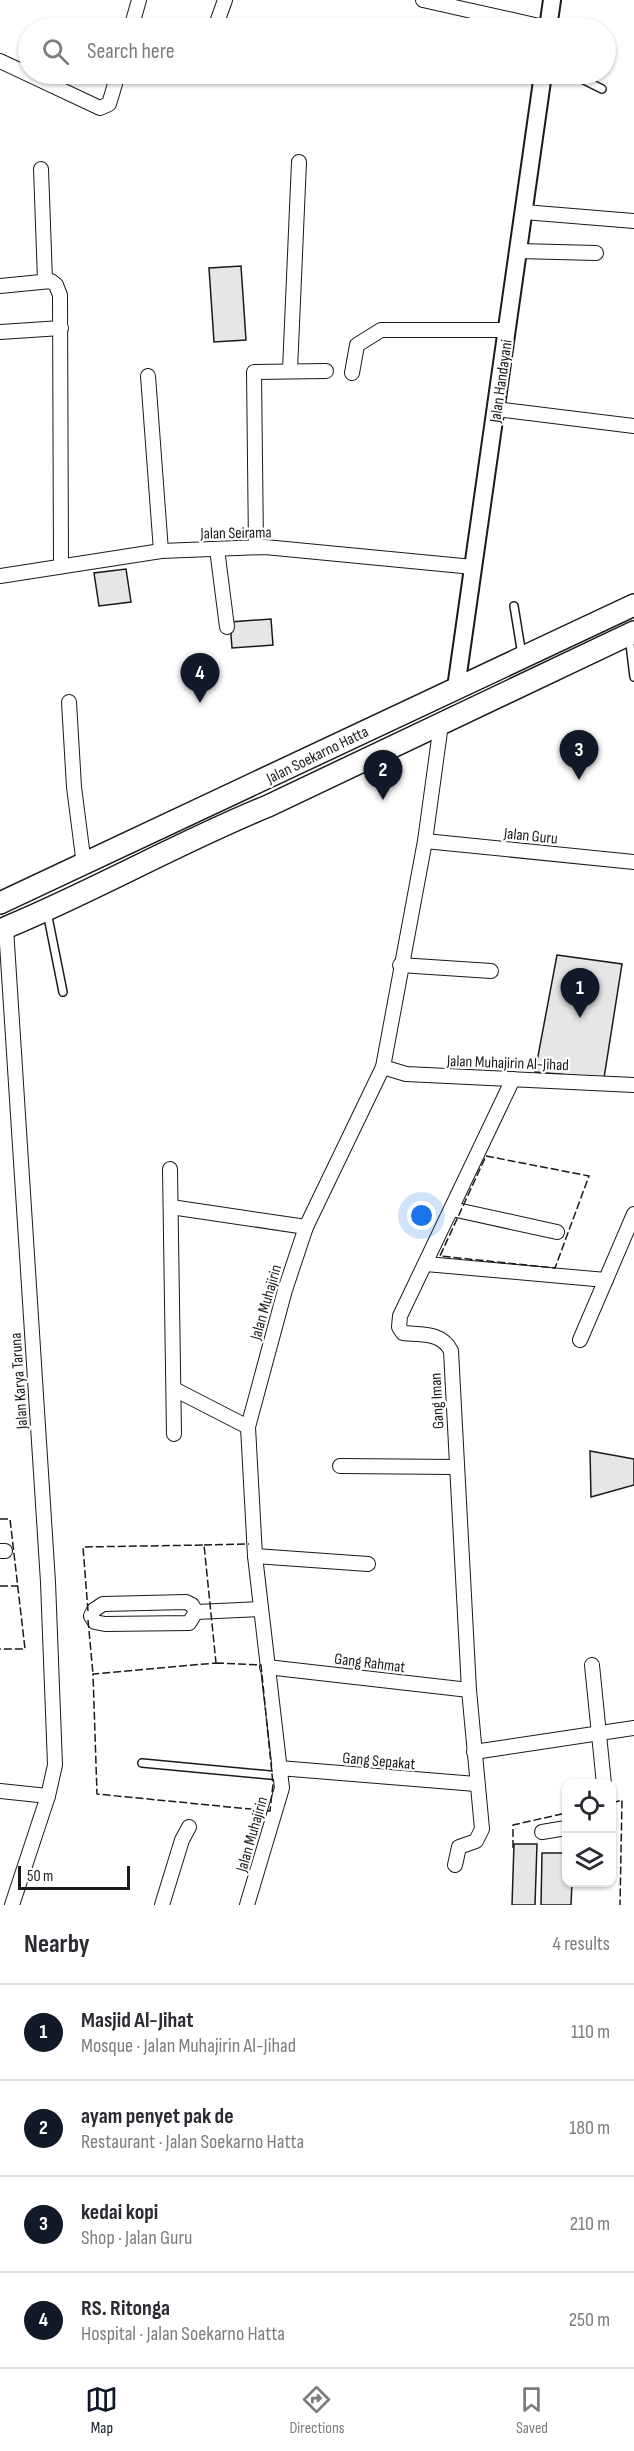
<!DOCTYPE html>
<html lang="en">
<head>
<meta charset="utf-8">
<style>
  :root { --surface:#fff; --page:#f7f7f7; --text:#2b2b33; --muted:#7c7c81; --line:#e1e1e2; --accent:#111827 }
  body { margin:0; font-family:"Sofia Sans Condensed",sans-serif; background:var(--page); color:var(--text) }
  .controls { position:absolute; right:18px; bottom:18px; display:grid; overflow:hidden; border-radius:12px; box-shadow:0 2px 4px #0004 }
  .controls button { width:54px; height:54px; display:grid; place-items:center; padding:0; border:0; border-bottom:2px solid var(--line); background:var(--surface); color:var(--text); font:30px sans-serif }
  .scale { position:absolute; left:18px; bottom:15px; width:112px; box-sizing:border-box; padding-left:6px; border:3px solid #1a1a1a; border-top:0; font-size:16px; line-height:21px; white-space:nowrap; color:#1a1a1a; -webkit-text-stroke:4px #fff; paint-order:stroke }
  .you { position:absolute; left:422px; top:1216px; width:21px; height:21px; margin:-15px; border:4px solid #fff; border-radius:50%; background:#1a73e8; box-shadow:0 0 0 9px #1a73e833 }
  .badge { display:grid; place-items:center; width:39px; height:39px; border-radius:50%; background:var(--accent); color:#fff; font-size:20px; font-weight:700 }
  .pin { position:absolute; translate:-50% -50px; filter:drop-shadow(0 2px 3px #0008) }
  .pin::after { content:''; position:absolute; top:32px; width:21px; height:18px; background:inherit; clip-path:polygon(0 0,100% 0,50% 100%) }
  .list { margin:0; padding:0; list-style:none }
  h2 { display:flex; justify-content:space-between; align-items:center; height:78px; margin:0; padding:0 24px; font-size:26px }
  h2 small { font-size:20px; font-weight:400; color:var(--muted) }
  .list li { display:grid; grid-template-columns:39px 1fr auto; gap:18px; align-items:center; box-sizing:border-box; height:96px; padding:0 24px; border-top:2px solid var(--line) }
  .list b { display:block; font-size:22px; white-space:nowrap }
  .list p { margin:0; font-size:20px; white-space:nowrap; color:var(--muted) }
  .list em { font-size:20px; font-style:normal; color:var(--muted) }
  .icon { flex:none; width:33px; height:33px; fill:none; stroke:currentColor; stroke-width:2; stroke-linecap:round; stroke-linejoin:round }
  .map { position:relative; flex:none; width:634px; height:1905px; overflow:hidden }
  .search { position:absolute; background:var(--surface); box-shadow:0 2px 4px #0004; left:18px; right:18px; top:18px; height:66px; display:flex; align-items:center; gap:15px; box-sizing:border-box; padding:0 21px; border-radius:33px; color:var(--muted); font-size:22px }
  .sheet { height:462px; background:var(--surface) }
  nav { display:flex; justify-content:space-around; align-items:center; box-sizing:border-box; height:84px; border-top:2px solid var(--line); background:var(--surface); font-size:16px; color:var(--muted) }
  nav a { display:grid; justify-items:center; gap:3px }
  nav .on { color:var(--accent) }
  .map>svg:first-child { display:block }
</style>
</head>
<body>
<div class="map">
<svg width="634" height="1905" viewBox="0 0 634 1905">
  <rect width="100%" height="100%" fill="#fff"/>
  <g fill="#e6e6e6" stroke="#1a1a1a" stroke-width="1.5">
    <path d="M 241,266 L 246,340 L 214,342 L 209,268 Z"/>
    <path d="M 126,569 L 131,602 L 99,606 L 94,573 Z"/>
    <path d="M 271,619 L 273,645 L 232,648 L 230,622 Z"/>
    <path d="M 557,955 L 622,964 L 604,1078 L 535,1072 Z"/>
    <path d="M 590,1451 L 634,1459 L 634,1485 L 591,1497 Z"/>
    <path d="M 514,1844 L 537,1844 L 535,1905 L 512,1905 Z"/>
    <path d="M 542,1853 L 566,1853 L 566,1882 L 572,1882 L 571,1905 L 541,1905 Z"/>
  </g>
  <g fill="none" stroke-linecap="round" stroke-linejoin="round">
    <g stroke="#1a1a1a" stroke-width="10">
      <g id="service">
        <path d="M 572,74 L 602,89"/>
        <path d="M 514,606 L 522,655"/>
        <path d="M 629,636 L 634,677"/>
        <path d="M 47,912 L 63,992"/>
        <path d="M 142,1763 L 280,1776"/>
      </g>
    </g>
    <g stroke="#1a1a1a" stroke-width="16">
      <g id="minor">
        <path d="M 423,0 L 548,28"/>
        <path d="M 131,28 L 139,0"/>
        <path d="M 215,28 L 225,0"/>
        <path d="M 0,61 L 100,108 L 109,104 L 118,74"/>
        <path d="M 41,169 L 45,280"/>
        <path d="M 524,212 L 634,221"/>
        <path d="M 518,251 L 596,253"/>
        <path d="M 0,286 L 51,281 L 56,285 L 60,295 L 61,565"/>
        <path d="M 0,332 L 61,328"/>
        <path d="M 290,370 L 299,162"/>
        <path d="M 352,373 L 357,345 L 381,330 L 507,330"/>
        <path d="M 148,376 L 161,551"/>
        <path d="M 496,409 L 634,426"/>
        <path d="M 256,547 L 254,372 L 326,371"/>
        <path d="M 217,549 L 227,627"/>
        <path d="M 0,576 L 161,551 L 265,547 L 473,567"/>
        <path d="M 69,702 L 74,787 L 84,865"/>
        <path d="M 425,841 L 634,862"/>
        <path d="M 6,928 L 48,1582 L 55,1765 L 48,1796"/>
        <path d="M 400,965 L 491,971"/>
        <path d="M 383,1067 L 406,1074 L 634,1085"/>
        <path d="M 170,1169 L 174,1434"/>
        <path d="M 171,1207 L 306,1227"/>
        <path d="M 452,1209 L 557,1232"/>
        <path d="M 426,1264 L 606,1280"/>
        <path d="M 580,1340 L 634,1214"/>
        <path d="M 174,1389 L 248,1427"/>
        <path d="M 340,1466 L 456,1467"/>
        <path d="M 0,1551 L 5,1551"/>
        <path d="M 255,1556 L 368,1564"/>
        <path d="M 186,1602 L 192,1605 L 196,1612 L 189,1623 L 105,1624 L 95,1622 L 91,1616 L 94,1610 L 103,1604 Z"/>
        <path d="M 196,1612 L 261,1609"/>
        <path d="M 592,1665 L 604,1784"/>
        <path d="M 267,1667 L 469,1690"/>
        <path d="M 474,1752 L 634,1728"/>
        <path d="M 279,1768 L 476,1784"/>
        <path d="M 0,1791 L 48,1796 L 12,1905"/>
        <path d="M 542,1832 L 566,1828"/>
        <path d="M 455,1865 L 459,1847 L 476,1841 L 482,1829 L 469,1690 L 451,1351 C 442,1332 421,1335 403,1333 L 399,1327 L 400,1316 L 513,1079"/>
        <path d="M 162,1905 L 182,1840 L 189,1827"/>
        <path d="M 247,1905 L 282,1788 L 255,1556 L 248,1427 L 285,1290 L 306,1227 L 383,1067 L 425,841 L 441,724"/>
      </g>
    </g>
    <g stroke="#1a1a1a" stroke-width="20">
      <g id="tertiary">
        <path d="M 548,28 L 552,0"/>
        <path d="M 456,688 L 543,74"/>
      </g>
    </g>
    <g stroke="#1a1a1a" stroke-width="24">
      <g id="primary">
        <path d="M 0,903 L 634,605"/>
        <path d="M 0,930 C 91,893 177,843 268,806 L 634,632"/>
      </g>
    </g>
    <use href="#service" stroke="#fff" stroke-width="7"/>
    <use href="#minor" stroke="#fff" stroke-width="14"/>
    <use href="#tertiary" stroke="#fff" stroke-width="16"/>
    <use href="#primary" stroke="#fff" stroke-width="21"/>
    <g stroke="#1a1a1a" stroke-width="1.5" stroke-dasharray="8 3" stroke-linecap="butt">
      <path d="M 486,1156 L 589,1176 L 555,1268 L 440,1256 Z"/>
      <path d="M 0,1519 L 10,1519 L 25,1649 L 0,1649"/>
      <path d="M 204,1545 L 249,1544"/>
      <path d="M 0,1586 L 18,1586"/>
      <path d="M 88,1611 L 83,1547 L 204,1545 L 216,1663"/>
      <path d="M 88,1620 L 93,1674"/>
      <path d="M 216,1663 L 261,1665 L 273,1784 L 270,1811 L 97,1794 L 93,1674 Z"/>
      <path d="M 612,1803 L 622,1800 L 620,1905"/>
      <path d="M 513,1848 L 513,1825 L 566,1813"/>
    </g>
  </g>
  <g text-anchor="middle" stroke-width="4.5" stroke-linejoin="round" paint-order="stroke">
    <g font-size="16" fill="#1a1a1a" stroke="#fff">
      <text transform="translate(500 381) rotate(-82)" y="6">Jalan Handayani</text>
      <text transform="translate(236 532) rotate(-1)" y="6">Jalan Seirama</text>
      <text transform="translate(317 754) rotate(-26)" y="6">Jalan Soekarno Hatta</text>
      <text transform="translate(531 835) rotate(6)" y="6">Jalan Guru</text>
      <text transform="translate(508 1062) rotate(2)" y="6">Jalan Muhajirin Al-Jihad</text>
      <text transform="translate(265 1302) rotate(-74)" y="6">Jalan Muhajirin</text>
      <text transform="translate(18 1381) rotate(-94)" y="6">Jalan Karya Taruna</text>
      <text transform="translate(436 1401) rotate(-93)" y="6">Gang Iman</text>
      <text transform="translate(370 1662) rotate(7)" y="6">Gang Rahmat</text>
      <text transform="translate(379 1760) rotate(5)" y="6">Gang Sepakat</text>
      <text transform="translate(251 1834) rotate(-74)" y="6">Jalan Muhajirin</text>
    </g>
  </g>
</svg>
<div class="controls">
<button><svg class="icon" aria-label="locate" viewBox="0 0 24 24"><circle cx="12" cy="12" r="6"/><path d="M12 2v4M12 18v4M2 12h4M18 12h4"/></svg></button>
<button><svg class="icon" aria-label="layers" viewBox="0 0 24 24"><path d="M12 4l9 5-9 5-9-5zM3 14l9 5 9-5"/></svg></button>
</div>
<div class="scale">50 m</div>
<div class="you"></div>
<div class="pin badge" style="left:580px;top:1018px">1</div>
<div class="pin badge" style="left:383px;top:800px">2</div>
<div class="pin badge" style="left:579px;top:780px">3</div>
<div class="pin badge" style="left:200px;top:703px">4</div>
<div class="search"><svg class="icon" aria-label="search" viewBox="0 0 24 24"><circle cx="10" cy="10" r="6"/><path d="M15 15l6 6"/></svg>Search here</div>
</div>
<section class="sheet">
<h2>Nearby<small>4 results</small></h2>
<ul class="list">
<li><span class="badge">1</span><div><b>Masjid Al-Jihat</b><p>Mosque · Jalan Muhajirin Al-Jihad</p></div><em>110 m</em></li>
<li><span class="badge">2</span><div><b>ayam penyet pak de</b><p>Restaurant · Jalan Soekarno Hatta</p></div><em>180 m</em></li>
<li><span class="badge">3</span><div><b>kedai kopi</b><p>Shop · Jalan Guru</p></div><em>210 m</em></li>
<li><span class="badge">4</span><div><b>RS. Ritonga</b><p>Hospital · Jalan Soekarno Hatta</p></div><em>250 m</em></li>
</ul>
</section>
<nav>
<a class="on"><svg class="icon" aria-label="map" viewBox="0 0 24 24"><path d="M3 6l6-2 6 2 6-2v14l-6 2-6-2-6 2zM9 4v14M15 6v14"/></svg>Map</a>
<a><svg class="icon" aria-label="directions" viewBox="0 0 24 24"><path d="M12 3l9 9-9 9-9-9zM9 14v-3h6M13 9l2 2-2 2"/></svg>Directions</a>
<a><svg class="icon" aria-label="saved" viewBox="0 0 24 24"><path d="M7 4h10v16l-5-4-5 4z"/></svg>Saved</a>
</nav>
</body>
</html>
